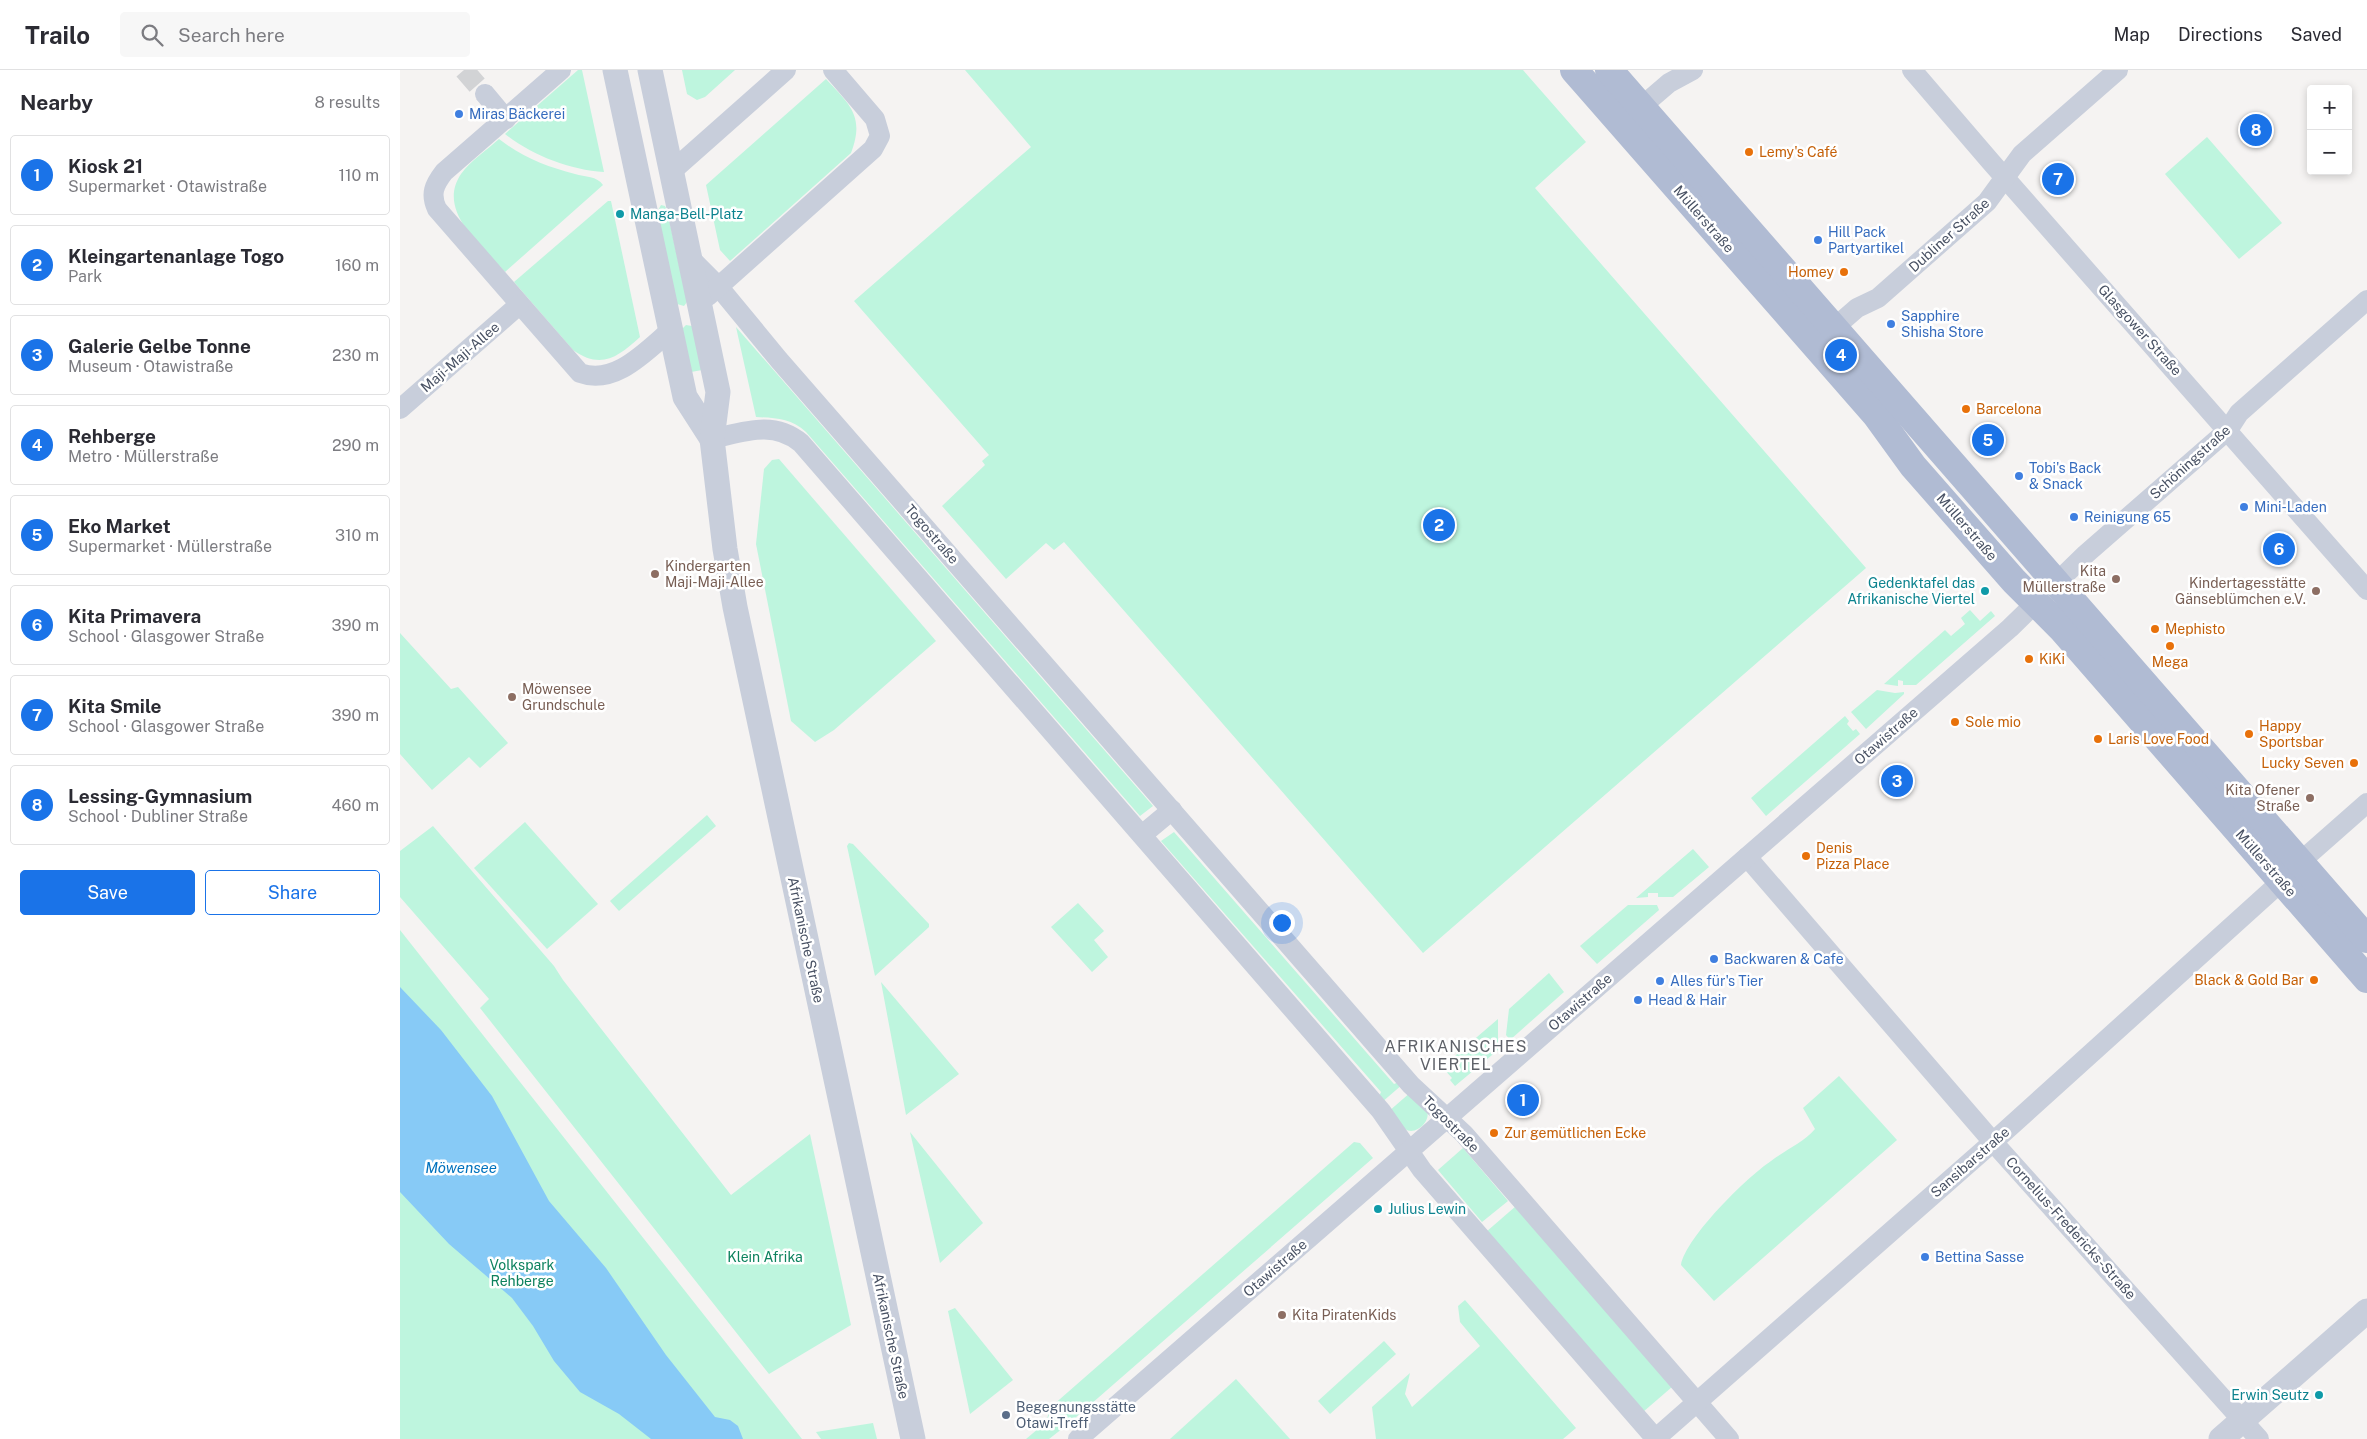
<!DOCTYPE html>
<html lang="en">
<head>
<meta charset="utf-8">
<style>
  :root { --surface:#fff; --page:#f7f7f7; --text:#2b2b33; --muted:#7c7c81; --line:#e1e1e2; --accent:#1a73e8 }
  body { margin:0; font-family:"Public Sans",sans-serif; background:var(--page); color:var(--text) }
  .controls { position:absolute; right:15px; top:15px; display:grid; overflow:hidden; border-radius:5px; box-shadow:0 2px 8px #0003 }
  .controls button { width:45px; height:45px; display:grid; place-items:center; padding:0; border:0; border-bottom:1px solid var(--line); background:var(--surface); color:var(--text); font:25px sans-serif }
  .you { position:absolute; left:881px; top:852px; width:18px; height:18px; margin:-12px; border:4px solid #fff; border-radius:50%; background:#1a73e8; box-shadow:0 0 0 8px #1a73e833 }
  .badge { display:grid; place-items:center; width:32px; height:32px; border-radius:50%; background:var(--accent); color:#fff; font-size:16px; font-weight:700 }
  .pin { position:absolute; translate:-50% -50%; border:2px solid #fff; box-shadow:0 1px 5px #0006 }
  .list { margin:0; padding:0; list-style:none }
  h2 { display:flex; justify-content:space-between; align-items:center; height:65px; margin:0; padding:0 20px; font-size:21px }
  h2 small { font-size:16px; font-weight:400; color:var(--muted) }
  .list li { display:grid; grid-template-columns:32px 1fr auto; gap:15px; align-items:center; box-sizing:border-box; height:80px; margin:0 10px 10px; padding:0 10px; border:1px solid var(--line); border-radius:5px }
  .list b { display:block; font-size:19px; white-space:nowrap }
  .list p { margin:0; font-size:16px; white-space:nowrap; color:var(--muted) }
  .list em { font-size:16px; font-style:normal; color:var(--muted) }
  .actions { display:flex; gap:10px; padding:15px 20px }
  .actions a { flex:1; padding:11px 0; border:1px solid var(--accent); border-radius:5px; text-align:center; font-size:18px; color:var(--accent) }
  .actions .main { background:var(--accent); color:#fff }
  .icon { flex:none; width:28px; height:28px; fill:none; stroke:currentColor; stroke-width:2; stroke-linecap:round; stroke-linejoin:round }
  .map { position:relative; flex:none; width:1967px; height:1369px; overflow:hidden }
  header { display:flex; align-items:center; gap:30px; box-sizing:border-box; height:70px; padding:0 25px; background:var(--surface); border-bottom:1px solid var(--line) }
  header strong { font-size:24px }
  nav { display:flex; gap:28px; margin-inline-start:auto; font-size:18px }
  .search { width:350px; height:45px; background:var(--page); display:flex; align-items:center; gap:12px; box-sizing:border-box; padding:0 18px; border-radius:5px; color:var(--muted); font-size:19px }
  main { display:flex }
  aside { flex:1; background:var(--surface) }
  .map>svg:first-child { display:block }
</style>
</head>
<body>
<header>
<strong>Trailo</strong>
<div class="search"><svg class="icon" aria-label="search" viewBox="0 0 24 24"><circle cx="10" cy="10" r="6"/><path d="M15 15l6 6"/></svg>Search here</div>
<nav><a>Map</a><a>Directions</a><a>Saved</a></nav>
</header>
<main>
<aside>
<h2>Nearby<small>8 results</small></h2>
<ul class="list">
<li><span class="badge">1</span><div><b>Kiosk 21</b><p>Supermarket · Otawistraße</p></div><em>110 m</em></li>
<li><span class="badge">2</span><div><b>Kleingartenanlage Togo</b><p>Park</p></div><em>160 m</em></li>
<li><span class="badge">3</span><div><b>Galerie Gelbe Tonne</b><p>Museum · Otawistraße</p></div><em>230 m</em></li>
<li><span class="badge">4</span><div><b>Rehberge</b><p>Metro · Müllerstraße</p></div><em>290 m</em></li>
<li><span class="badge">5</span><div><b>Eko Market</b><p>Supermarket · Müllerstraße</p></div><em>310 m</em></li>
<li><span class="badge">6</span><div><b>Kita Primavera</b><p>School · Glasgower Straße</p></div><em>390 m</em></li>
<li><span class="badge">7</span><div><b>Kita Smile</b><p>School · Glasgower Straße</p></div><em>390 m</em></li>
<li><span class="badge">8</span><div><b>Lessing-Gymnasium</b><p>School · Dubliner Straße</p></div><em>460 m</em></li>
</ul>
<div class="actions"><a class="main">Save</a><a>Share</a></div>
</aside>
<div class="map">
<svg width="1967" height="1369" viewBox="0 0 1967 1369">
  <rect width="100%" height="100%" fill="#f5f3f2"/>
  <g fill="#bef5de">
    <path d="M 178,0 L 182,0 L 204,102 C 169,100 132,85 105,64 Z"/>
    <path d="M 282,0 L 335,0 L 305,27 L 297,30 L 287,24 Z"/>
    <path d="M 565,0 L 1123,0 L 1186,72 L 1135,118 L 1466,498 L 1023,883 L 664,472 L 654,480 L 646,473 L 606,509 L 542,436 L 585,395 L 582,391 L 589,385 L 454,231 L 631,77 Z"/>
    <path d="M 426,9 C 450,35 465,46 451,83 L 330,191 L 320,180 L 306,115 Z"/>
    <path d="M 1807,67 L 1882,153 L 1839,189 L 1765,104 Z"/>
    <path d="M 99,69 C 122,87 147,97 175,104 C 185,107 197,106 203,115 L 105,202 C 82,176 36,141 61,104 C 71,90 87,80 99,69 Z"/>
    <path d="M 208,131 L 211,131 L 240,267 C 218,287 201,300 173,280 L 114,212 Z"/>
    <path d="M 261,135 L 265,136 L 267,140 L 287,232 L 284,236 L 277,234 L 257,142 Z"/>
    <path d="M 286,255 L 292,256 L 302,300 L 291,302 L 282,259 Z"/>
    <path d="M 336,257 L 753,736 L 740,746 L 406,362 C 391,348 375,348 356,347 Z"/>
    <path d="M 379,389 L 536,571 L 434,660 L 415,672 L 391,651 L 356,474 L 364,399 L 372,390 Z"/>
    <path d="M 1570,540 L 1580,551 L 1591,541 L 1595,546 L 1516,615 L 1503,615 L 1503,611 L 1498,610 L 1498,616 L 1484,614 L 1545,560 L 1551,566 L 1565,554 L 1561,548 Z"/>
    <path d="M 0,563 L 51,619 L 58,617 L 108,673 L 80,698 L 69,687 L 32,720 L 0,684 Z"/>
    <path d="M 1477,620 L 1495,623 L 1504,622 L 1504,624 L 1466,659 L 1451,642 Z"/>
    <path d="M 1445,646 L 1449,651 L 1447,654 L 1453,661 L 1456,659 L 1460,664 L 1366,746 L 1351,728 Z"/>
    <path d="M 307,745 L 316,756 L 219,841 L 210,831 Z"/>
    <path d="M 125,752 L 198,834 L 147,879 L 74,798 Z"/>
    <path d="M 33,756 L 154,896 L 163,910 L 331,1125 L 410,1064 L 451,1255 L 369,1304 L 80,938 L 89,929 L 0,827 L 0,781 Z"/>
    <path d="M 774,762 L 994,1014 L 1001,1011 L 1003,1014 L 981,1033 L 978,1029 L 981,1022 L 761,771 Z"/>
    <path d="M 449,773 L 453,774 L 529,854 L 529,857 L 475,906 L 447,776 Z"/>
    <path d="M 1293,779 L 1309,797 L 1273,827 L 1258,827 L 1258,823 L 1248,823 L 1248,827 L 1236,828 Z"/>
    <path d="M 678,833 L 704,861 L 694,870 L 708,887 L 692,902 L 651,857 Z"/>
    <path d="M 1228,835 L 1257,835 L 1259,840 L 1197,894 L 1180,876 Z"/>
    <path d="M 0,860 L 402,1369 L 0,1369 Z"/>
    <path d="M 1149,903 L 1164,922 L 1110,970 L 1106,965 L 1109,939 Z"/>
    <path d="M 481,912 L 559,1004 L 506,1045 Z"/>
    <path d="M 1098,949 L 1098,980 L 1055,1016 L 1050,1010 L 1052,1008 L 1042,997 Z"/>
    <path d="M 1439,1006 L 1497,1070 L 1314,1231 L 1281,1195 C 1286,1167 1347,1107 1371,1091 C 1385,1080 1403,1073 1415,1059 L 1403,1038 Z"/>
    <path d="M 1011,1022 C 1016,1028 1024,1034 1027,1041 C 1031,1052 1015,1066 1005,1059 C 999,1056 993,1047 988,1042 Z"/>
    <path d="M 510,1062 L 583,1153 L 540,1193 Z"/>
    <path d="M 954,1072 L 960,1073 L 973,1088 L 667,1355 L 649,1369 L 626,1369 L 645,1353 L 652,1336 Z"/>
    <path d="M 1063,1078 L 1108,1131 L 1082,1152 L 1038,1100 Z"/>
    <path d="M 1116,1136 L 1272,1317 L 1243,1342 L 1086,1162 Z"/>
    <path d="M 1065,1230 L 1176,1358 L 1163,1369 L 976,1369 L 972,1337 L 1010,1303 L 1005,1324 L 1012,1337 L 1080,1276 L 1060,1252 L 1058,1236 Z"/>
    <path d="M 555,1238 L 613,1310 L 570,1344 L 548,1241 Z"/>
    <path d="M 984,1271 L 996,1284 L 930,1344 L 918,1331 Z"/>
    <path d="M 836,1309 L 890,1369 L 770,1369 Z"/>
    <path d="M 473,1353 L 477,1369 L 421,1369 L 416,1362 Z"/>
  </g>
  <path fill="#87caf6" d="M 0,917 L 41,960 L 92,1026 L 149,1131 L 206,1198 L 266,1285 L 315,1347 L 330,1350 L 338,1356 L 343,1369 L 251,1369 L 219,1344 L 180,1322 L 154,1291 L 133,1256 L 112,1228 L 49,1174 L 0,1122 Z"/>
  <g fill="none" stroke-linecap="round" stroke-linejoin="round">
    <path stroke="#d2d3d5" stroke-width="20" stroke-dasharray="20 10" stroke-linecap="butt" d="M 64,0 L 85,24"/>
    <g stroke="#c8cedb" stroke-width="20">
      <path d="M 161,0 L 44,102 C 34,115 30,124 37,139 L 180,303 C 215,316 246,281 271,260"/>
      <path d="M 1512,0 L 1591,92 L 1967,520"/>
      <path d="M 85,24 L 106,49"/>
      <path d="M 1241,37 L 1269,13 L 1293,0"/>
      <path d="M 271,102 L 386,0"/>
      <path d="M 291,189 L 318,216 L 379,290 L 1011,1015 L 1064,1064 L 1329,1369"/>
      <path d="M 308,226 L 473,79 L 480,66 L 475,49 L 433,0"/>
      <path d="M 1434,258 L 1457,238 L 1478,228 L 1587,132 L 1622,84 L 1718,0"/>
      <path d="M 0,339 L 119,235"/>
      <path d="M 312,369 C 344,362 373,350 401,373 L 981,1041 L 1022,1100 L 1256,1369"/>
      <path d="M 742,765 L 772,740"/>
      <path d="M 1347,787 L 1593,1072 L 1859,1369"/>
      <path d="M 1900,792 L 1967,733"/>
      <path d="M 678,1369 L 1610,558 L 1686,484 L 1828,360 L 1839,343 L 1967,230"/>
      <path d="M 1255,1369 L 1593,1072 L 1882,811"/>
    </g>
    <g stroke="#c8cedb" stroke-width="25">
      <path d="M 215,0 L 285,327 L 312,369"/>
      <path d="M 250,0 L 318,322 L 312,369 L 325,479 L 335,537 L 513,1369"/>
      <path d="M 1821,1369 L 1967,1241"/>
    </g>
    <g stroke="#b0bbd3" stroke-width="28">
      <path d="M 1174,0 L 1476,345 L 1513,396 L 1614,511 L 1662,559 L 1967,909"/>
      <path d="M 1209,0 L 1967,869"/>
    </g>
  </g>
  <g fill="#3f7fe0" stroke="#fff" stroke-width="2">
    <circle cx="59" cy="44" r="5"/>
    <circle cx="1418" cy="170" r="5"/>
    <circle cx="1491" cy="254" r="5"/>
    <circle cx="1619" cy="406" r="5"/>
    <circle cx="1844" cy="437" r="5"/>
    <circle cx="1674" cy="447" r="5"/>
    <circle cx="1314" cy="889" r="5"/>
    <circle cx="1260" cy="911" r="5"/>
    <circle cx="1238" cy="930" r="5"/>
    <circle cx="1525" cy="1187" r="5"/>
  </g>
  <g fill="#e8710a" stroke="#fff" stroke-width="2">
    <circle cx="1349" cy="82" r="5"/>
    <circle cx="1444" cy="202" r="5"/>
    <circle cx="1566" cy="339" r="5"/>
    <circle cx="1755" cy="559" r="5"/>
    <circle cx="1770" cy="576" r="5"/>
    <circle cx="1629" cy="589" r="5"/>
    <circle cx="1555" cy="652" r="5"/>
    <circle cx="1849" cy="664" r="5"/>
    <circle cx="1698" cy="669" r="5"/>
    <circle cx="1954" cy="693" r="5"/>
    <circle cx="1406" cy="786" r="5"/>
    <circle cx="1914" cy="910" r="5"/>
    <circle cx="1094" cy="1063" r="5"/>
  </g>
  <g fill="#0f9aa8" stroke="#fff" stroke-width="2">
    <circle cx="220" cy="144" r="5"/>
    <circle cx="1585" cy="521" r="5"/>
    <circle cx="978" cy="1139" r="5"/>
    <circle cx="1919" cy="1325" r="5"/>
  </g>
  <g fill="#8d6e63" stroke="#fff" stroke-width="2">
    <circle cx="255" cy="504" r="5"/>
    <circle cx="1716" cy="509" r="5"/>
    <circle cx="1916" cy="521" r="5"/>
    <circle cx="112" cy="627" r="5"/>
    <circle cx="1910" cy="728" r="5"/>
    <circle cx="882" cy="1245" r="5"/>
  </g>
  <circle fill="#5c6f8a" stroke="#fff" stroke-width="2" cx="606" cy="1345" r="5"/>
  <g text-anchor="middle" stroke-width="5" stroke-linejoin="round" paint-order="stroke">
    <g font-size="14" fill="#366cbe" stroke="#fff" text-anchor="start">
      <text x="69" y="49">Miras Bäckerei</text>
      <text x="1428" y="167">Hill Pack<tspan x="1428" dy="16">Partyartikel</tspan></text>
      <text x="1501" y="251">Sapphire<tspan x="1501" dy="16">Shisha Store</tspan></text>
      <text x="1629" y="403">Tobi's Back<tspan x="1629" dy="16">&amp; Snack</tspan></text>
      <text x="1854" y="442">Mini-Laden</text>
      <text x="1684" y="452">Reinigung 65</text>
      <text x="1324" y="894">Backwaren &amp; Cafe</text>
      <text x="1270" y="916">Alles für's Tier</text>
      <text x="1248" y="935">Head &amp; Hair</text>
      <text x="1535" y="1192">Bettina Sasse</text>
    </g>
    <g font-size="14" fill="#c56008" stroke="#fff" text-anchor="start">
      <text x="1359" y="87">Lemy's Café</text>
      <text x="1434" y="207" text-anchor="end">Homey</text>
      <text x="1576" y="344">Barcelona</text>
      <text x="1765" y="564">Mephisto</text>
      <text x="1639" y="594">KiKi</text>
      <text x="1770" y="597" text-anchor="middle">Mega</text>
      <text x="1565" y="657">Sole mio</text>
      <text x="1859" y="661">Happy<tspan x="1859" dy="16">Sportsbar</tspan></text>
      <text x="1708" y="674">Laris Love Food</text>
      <text x="1944" y="698" text-anchor="end">Lucky Seven</text>
      <text x="1416" y="783">Denis<tspan x="1416" dy="16">Pizza Place</tspan></text>
      <text x="1904" y="915" text-anchor="end">Black &amp; Gold Bar</text>
      <text x="1104" y="1068">Zur gemütlichen Ecke</text>
    </g>
    <g font-size="14" fill="#0d838f" stroke="#fff" text-anchor="start">
      <text x="230" y="149">Manga-Bell-Platz</text>
      <text x="1575" y="518" text-anchor="end">Gedenktafel das<tspan x="1575" dy="16">Afrikanische Viertel</tspan></text>
      <text x="988" y="1144">Julius Lewin</text>
      <text x="1909" y="1330" text-anchor="end">Erwin Seutz</text>
    </g>
    <g font-size="14" fill="#485163" stroke="#fff">
      <text transform="translate(1304 149) rotate(49)" y="5">Müllerstraße</text>
      <text transform="translate(1549 165) rotate(-42)" y="5">Dubliner Straße</text>
      <text transform="translate(1740 260) rotate(48)" y="5">Glasgower Straße</text>
      <text transform="translate(60 287) rotate(-41)" y="5">Maji-Maji-Allee</text>
      <text transform="translate(1790 392) rotate(-42)" y="5">Schöningstraße</text>
      <text transform="translate(1567 457) rotate(49)" y="5">Müllerstraße</text>
      <text transform="translate(532 464) rotate(49)" y="5">Togostraße</text>
      <text transform="translate(1486 666) rotate(-41)" y="5">Otawistraße</text>
      <text transform="translate(1866 793) rotate(49)" y="5">Müllerstraße</text>
      <text transform="translate(406 870) rotate(78)" y="5">Afrikanische Straße</text>
      <text transform="translate(1180 932) rotate(-41)" y="5">Otawistraße</text>
      <text transform="translate(1051 1054) rotate(45)" y="5">Togostraße</text>
      <text transform="translate(1570 1092) rotate(-41)" y="5">Sansibarstraße</text>
      <text transform="translate(1671 1158) rotate(48)" y="5">Cornelius-Fredericks-Straße</text>
      <text transform="translate(875 1198) rotate(-41)" y="5">Otawistraße</text>
      <text transform="translate(491 1266) rotate(78)" y="5">Afrikanische Straße</text>
    </g>
    <g font-size="14" fill="#785e54" stroke="#fff" text-anchor="start">
      <text x="265" y="501">Kindergarten<tspan x="265" dy="16">Maji-Maji-Allee</tspan></text>
      <text x="1706" y="506" text-anchor="end">Kita<tspan x="1706" dy="16">Müllerstraße</tspan></text>
      <text x="1906" y="518" text-anchor="end">Kindertagesstätte<tspan x="1906" dy="16">Gänseblümchen e.V.</tspan></text>
      <text x="122" y="624">Möwensee<tspan x="122" dy="16">Grundschule</tspan></text>
      <text x="1900" y="725" text-anchor="end">Kita Ofener<tspan x="1900" dy="16">Straße</tspan></text>
      <text x="892" y="1250">Kita PiratenKids</text>
    </g>
    <g font-size="14" fill="#0d825e" stroke="#fff">
      <text x="365" y="1192">Klein Afrika</text>
      <text x="122" y="1200">Volkspark<tspan x="122" dy="16">Rehberge</tspan></text>
    </g>
    <g font-size="14" fill="#4e5e75" stroke="#fff" text-anchor="start">
      <text x="616" y="1342">Begegnungsstätte<tspan x="616" dy="16">Otawi-Treff</tspan></text>
    </g>
    <g font-size="15" font-style="italic" fill="#0072bd" stroke="#fff">
      <text x="61" y="1103">Möwensee</text>
    </g>
    <g font-size="16" letter-spacing="1" fill="#5e6168" stroke="#fff">
      <text x="1056" y="982">AFRIKANISCHES<tspan x="1056" dy="18">VIERTEL</tspan></text>
    </g>
  </g>
</svg>
<div class="controls">
<button>+</button>
<button>−</button>
</div>
<div class="you"></div>
<div class="pin badge" style="left:1123px;top:1030px">1</div>
<div class="pin badge" style="left:1039px;top:455px">2</div>
<div class="pin badge" style="left:1497px;top:711px">3</div>
<div class="pin badge" style="left:1441px;top:285px">4</div>
<div class="pin badge" style="left:1588px;top:370px">5</div>
<div class="pin badge" style="left:1879px;top:479px">6</div>
<div class="pin badge" style="left:1658px;top:109px">7</div>
<div class="pin badge" style="left:1856px;top:60px">8</div>
</div>
</main>
</body>
</html>
